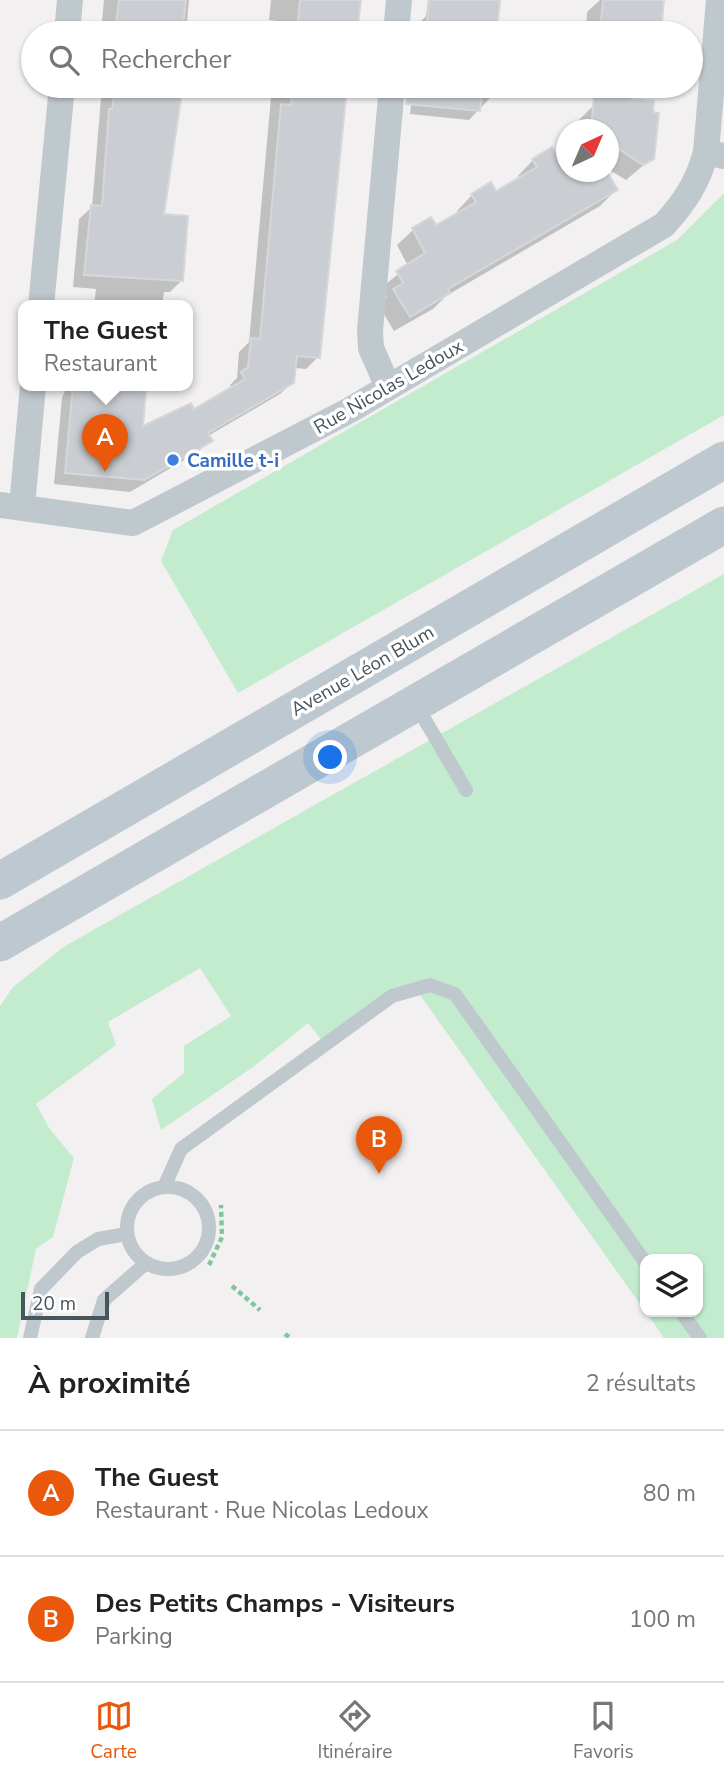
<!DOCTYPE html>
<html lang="fr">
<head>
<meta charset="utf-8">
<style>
  :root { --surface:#fff; --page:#f6f6f6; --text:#222; --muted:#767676; --line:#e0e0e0; --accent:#ea580c }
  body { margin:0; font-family:"Nunito Sans",sans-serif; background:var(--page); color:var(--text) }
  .controls { position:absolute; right:21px; bottom:21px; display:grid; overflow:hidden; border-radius:14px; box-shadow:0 2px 5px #0004 }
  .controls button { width:63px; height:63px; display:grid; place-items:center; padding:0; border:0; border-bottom:2px solid var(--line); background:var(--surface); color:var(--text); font:35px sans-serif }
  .compass { position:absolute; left:556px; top:119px; width:63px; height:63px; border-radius:50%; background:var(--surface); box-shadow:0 2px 5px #0004; rotate:44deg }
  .scale { position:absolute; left:21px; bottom:18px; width:88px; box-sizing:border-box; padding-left:7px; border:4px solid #49555c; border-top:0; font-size:19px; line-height:24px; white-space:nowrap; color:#49555c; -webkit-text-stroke:5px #fff; paint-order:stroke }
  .you { position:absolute; left:331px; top:758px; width:24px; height:24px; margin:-18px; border:5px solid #fff; border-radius:50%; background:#1a73e8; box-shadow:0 0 0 10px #1a73e833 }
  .badge { display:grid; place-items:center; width:46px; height:46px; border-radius:50%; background:var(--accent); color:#fff; font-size:23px; font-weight:700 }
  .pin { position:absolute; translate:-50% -58px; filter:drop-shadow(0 2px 4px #0008) }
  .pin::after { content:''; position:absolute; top:37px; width:24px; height:21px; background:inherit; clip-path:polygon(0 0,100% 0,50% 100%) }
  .popup { position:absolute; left:18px; top:300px; width:175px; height:91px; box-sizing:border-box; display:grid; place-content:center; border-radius:14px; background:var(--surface); filter:drop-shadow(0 2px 5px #0005); font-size:23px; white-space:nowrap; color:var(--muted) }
  .popup b { font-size:26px; color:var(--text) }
  .popup::after { content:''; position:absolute; left:50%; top:100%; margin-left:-14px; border:14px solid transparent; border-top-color:var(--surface) }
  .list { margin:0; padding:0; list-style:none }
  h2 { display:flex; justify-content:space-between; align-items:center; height:91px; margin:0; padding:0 28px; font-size:30px }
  h2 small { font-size:23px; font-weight:400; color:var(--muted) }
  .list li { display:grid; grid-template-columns:46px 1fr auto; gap:21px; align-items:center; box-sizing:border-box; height:126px; padding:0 28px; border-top:2px solid var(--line) }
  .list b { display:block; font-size:26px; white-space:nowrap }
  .list p { margin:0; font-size:23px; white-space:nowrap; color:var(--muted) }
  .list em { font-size:23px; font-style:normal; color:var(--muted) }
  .icon { flex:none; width:38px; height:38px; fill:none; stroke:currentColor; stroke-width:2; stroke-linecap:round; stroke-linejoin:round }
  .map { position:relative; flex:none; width:724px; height:1338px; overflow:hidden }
  .search { position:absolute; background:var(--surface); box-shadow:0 2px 5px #0004; left:21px; right:21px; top:21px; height:77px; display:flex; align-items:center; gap:18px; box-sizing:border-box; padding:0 24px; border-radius:38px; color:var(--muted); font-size:26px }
  .sheet { height:343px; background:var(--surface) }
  nav { display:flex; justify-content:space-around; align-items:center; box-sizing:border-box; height:98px; border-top:2px solid var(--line); background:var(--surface); font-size:19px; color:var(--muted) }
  nav a { display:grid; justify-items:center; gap:4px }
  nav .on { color:var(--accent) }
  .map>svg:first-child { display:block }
</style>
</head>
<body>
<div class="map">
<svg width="724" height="1338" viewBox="0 0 724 1338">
  <rect width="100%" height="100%" fill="#f2f0f0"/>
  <g fill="#c3eccf">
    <path d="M 724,193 L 724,415 L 238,693 L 161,561 L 173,530 L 677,240 Z"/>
    <path d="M 724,574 L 724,1338 L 664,1338 L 646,1312 L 698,1312 L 698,1259 L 645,1259 L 645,1311 L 415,988 L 326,1046 L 308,1023 L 253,1067 L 161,1130 L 152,1099 L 184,1073 L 184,1046 L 231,1016 L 200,968 L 108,1022 L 116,1045 L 36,1104 L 49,1128 L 74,1158 L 53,1237 L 36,1249 L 17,1338 L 0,1338 L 0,1006 L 13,987 L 65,946 Z"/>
  </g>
  <g fill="#0003">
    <path d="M 104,0 L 189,0 L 186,33 L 106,33 L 106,21 L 102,21 Z"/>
    <path d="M 271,0 L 358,0 L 355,33 L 277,33 L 278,21 L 269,20 Z"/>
    <path d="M 428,0 L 498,0 L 495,29 L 491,33 L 418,33 L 419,23 L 426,16 Z"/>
    <path d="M 600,0 L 662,0 L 659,33 L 586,33 L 587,12 Z"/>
    <path d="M 102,86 L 175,86 L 162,216 L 182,280 L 170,292 L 164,292 L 162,306 L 94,306 L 96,289 L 73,287 L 79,219 L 92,207 Z"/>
    <path d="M 272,86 L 349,86 L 348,97 L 344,102 L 318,357 L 306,369 L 294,368 L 293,382 L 280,394 L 208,436 L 210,440 L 198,452 L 130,492 L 54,484 L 62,398 L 67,386 L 145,386 L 142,428 L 193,411 L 232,389 L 230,385 L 237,378 L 239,352 L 249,342 Z"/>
    <path d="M 413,86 L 491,86 L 490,98 L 469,120 L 410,114 Z"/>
    <path d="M 594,105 L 652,158 L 626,180 L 608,169 L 608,130 L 577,130 L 578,121 Z"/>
    <path d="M 566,152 L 566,172 L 605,172 L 616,190 L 600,206 L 446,296 L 433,309 L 394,331 L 379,306 L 387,297 L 381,288 L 408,266 L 397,245 L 413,230 L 435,228 L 459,214 L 457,211 L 472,195 L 495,193 L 519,179 L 518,176 L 533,160 L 556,158 Z"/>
  </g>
  <g fill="#caced2" stroke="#d5d7db" stroke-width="2">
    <path d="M 119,0 L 186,0 L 182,33 L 115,33 Z"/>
    <path d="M 300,0 L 361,0 L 357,33 L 297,33 Z"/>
    <path d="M 429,0 L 500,0 L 497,30 L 488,29 L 488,33 L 426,33 Z"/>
    <path d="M 603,0 L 664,0 L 661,33 L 600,33 Z"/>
    <path d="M 115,86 L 172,86 L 172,90 L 182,91 L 164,214 L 188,216 L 183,281 L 84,275 L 91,205 L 102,206 L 109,109 L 112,109 Z"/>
    <path d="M 293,86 L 347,86 L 320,358 L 297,356 L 294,383 L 208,433 L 213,441 L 144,480 L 65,473 L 73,386 L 143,386 L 142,391 L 146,391 L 143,426 L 191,403 L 194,409 L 245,379 L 241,372 L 248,367 L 251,338 L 260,339 L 281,104 L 291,105 Z"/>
    <path d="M 407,86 L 483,86 L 480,111 L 406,104 Z"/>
    <path d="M 595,86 L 632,86 L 631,99 L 654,101 L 653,112 L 659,113 L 654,159 L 643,165 L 608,142 L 608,130 L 591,130 Z"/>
    <path d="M 552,147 L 557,155 L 566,149 L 566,172 L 607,172 L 618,190 L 448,289 L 450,293 L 410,317 L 393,289 L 403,283 L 396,271 L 425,253 L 412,228 L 431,217 L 436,225 L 476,202 L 471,194 L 491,182 L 496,191 L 537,167 L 532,159 Z"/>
  </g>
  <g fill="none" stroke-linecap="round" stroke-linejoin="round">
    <g stroke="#7ec79d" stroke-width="4.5" stroke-dasharray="5 3.5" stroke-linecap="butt">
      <path d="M 209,1265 L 222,1237 L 221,1205"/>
      <path d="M 232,1286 L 260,1310"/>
      <path d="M 285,1334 L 290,1338"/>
    </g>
    <g stroke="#bfc8cd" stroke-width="14">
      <path d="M 415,703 L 466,790"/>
      <path d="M 164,1187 L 181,1149 L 392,996 L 430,985 L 455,994 L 645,1262"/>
      <circle cx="168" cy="1228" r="41"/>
      <path d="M 681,1312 L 700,1338"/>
      <path d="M 30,1338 L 41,1289 L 77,1252 L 98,1239 L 127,1234"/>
      <path d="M 92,1338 L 104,1300 L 146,1263"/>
    </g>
    <g stroke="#bfc8cd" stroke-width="26">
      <path d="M 67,33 L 70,0"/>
      <path d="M 396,33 L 399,0"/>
      <path d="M 706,152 L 719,0"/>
      <path d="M 41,306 L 62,86"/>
      <path d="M 388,387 L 371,348 L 370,330 L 392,86"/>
      <path d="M 0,505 L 133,523 L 350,410 L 664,225 C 685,202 698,182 706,152 L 724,156"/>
      <path d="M 22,506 L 33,386"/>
    </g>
    <g stroke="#bdc8d0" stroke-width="37">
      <path d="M 0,881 L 724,460"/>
      <path d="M 0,943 L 724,525"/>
    </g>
  </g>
  <circle fill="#3f7fe0" stroke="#fff" stroke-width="2.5" cx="173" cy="460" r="7"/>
  <g text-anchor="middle" stroke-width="7" stroke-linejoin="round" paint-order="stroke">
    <g font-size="19" fill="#49555c" stroke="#fff">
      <text transform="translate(388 386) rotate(-30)" y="7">Rue Nicolas Ledoux</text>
      <text transform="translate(362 670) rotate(-30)" y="7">Avenue Léon Blum</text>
    </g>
    <g font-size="19" font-weight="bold" fill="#366cbe" stroke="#fff" text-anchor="start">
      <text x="187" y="467">Camille t-i</text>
    </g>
  </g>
</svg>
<div class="controls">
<button><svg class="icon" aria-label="layers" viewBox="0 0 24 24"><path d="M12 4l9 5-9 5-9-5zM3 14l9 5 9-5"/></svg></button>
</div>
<svg class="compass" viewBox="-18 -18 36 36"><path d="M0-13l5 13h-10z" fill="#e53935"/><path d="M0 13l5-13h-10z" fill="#767676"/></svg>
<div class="scale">20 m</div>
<div class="you"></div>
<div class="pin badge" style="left:105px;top:472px">A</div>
<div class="popup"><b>The Guest</b>Restaurant</div>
<div class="pin badge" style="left:379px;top:1174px">B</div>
<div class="search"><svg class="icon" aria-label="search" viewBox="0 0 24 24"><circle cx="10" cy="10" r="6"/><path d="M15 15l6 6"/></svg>Rechercher</div>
</div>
<section class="sheet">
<h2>À proximité<small>2 résultats</small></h2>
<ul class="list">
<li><span class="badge">A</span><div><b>The Guest</b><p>Restaurant · Rue Nicolas Ledoux</p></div><em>80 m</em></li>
<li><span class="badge">B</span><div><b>Des Petits Champs - Visiteurs</b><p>Parking</p></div><em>100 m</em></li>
</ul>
</section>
<nav>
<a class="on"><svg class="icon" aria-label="map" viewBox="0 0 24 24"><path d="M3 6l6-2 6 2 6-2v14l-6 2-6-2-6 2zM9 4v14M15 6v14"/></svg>Carte</a>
<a><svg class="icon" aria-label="directions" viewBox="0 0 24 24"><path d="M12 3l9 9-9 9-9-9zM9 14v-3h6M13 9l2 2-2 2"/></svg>Itinéraire</a>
<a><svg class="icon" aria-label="saved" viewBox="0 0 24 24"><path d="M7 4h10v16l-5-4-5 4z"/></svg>Favoris</a>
</nav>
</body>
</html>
